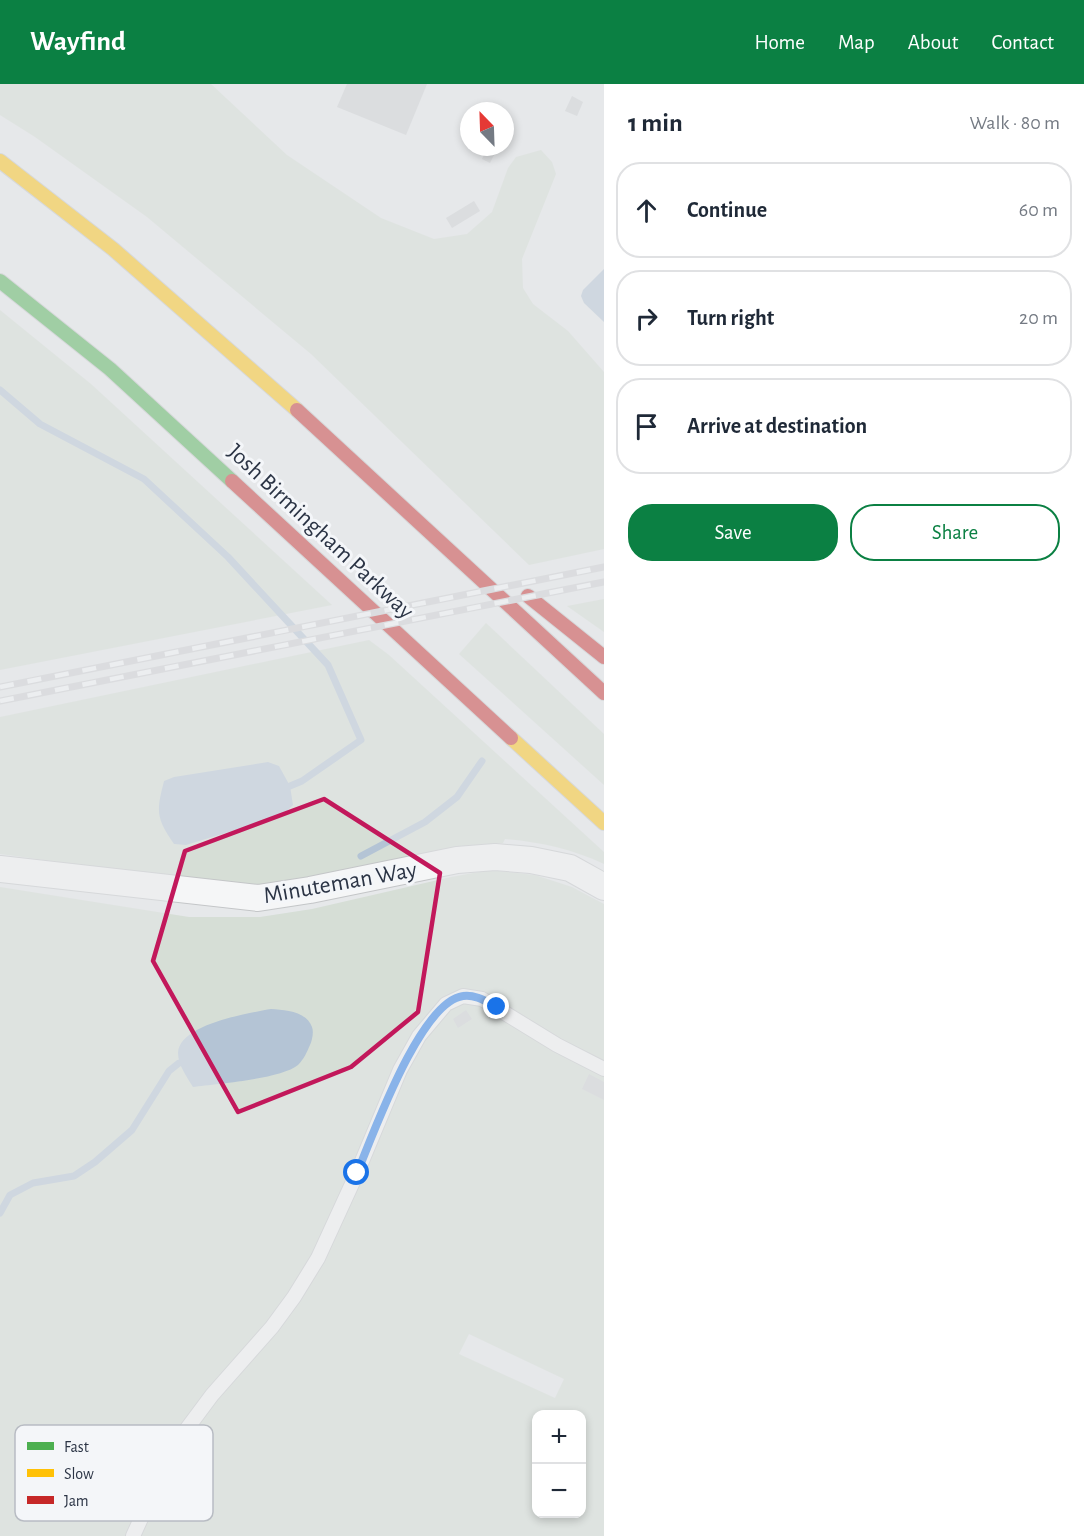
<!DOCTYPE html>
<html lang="en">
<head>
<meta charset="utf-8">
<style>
  :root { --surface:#fff; --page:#f2f2f3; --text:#1f2937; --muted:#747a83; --line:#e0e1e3; --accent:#0b8043 }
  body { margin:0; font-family:"Alegreya Sans",sans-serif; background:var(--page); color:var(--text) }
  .controls { position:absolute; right:18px; bottom:18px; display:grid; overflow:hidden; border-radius:12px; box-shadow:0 3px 9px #0003 }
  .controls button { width:54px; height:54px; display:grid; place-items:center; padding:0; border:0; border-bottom:2px solid var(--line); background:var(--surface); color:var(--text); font:30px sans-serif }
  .compass { position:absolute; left:460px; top:18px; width:54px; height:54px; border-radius:50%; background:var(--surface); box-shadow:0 3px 9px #0003; rotate:337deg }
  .stop { position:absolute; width:18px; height:18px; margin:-14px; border:4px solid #1a73e8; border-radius:50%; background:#fff }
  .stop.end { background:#1a73e8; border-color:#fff; box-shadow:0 2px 6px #0008 }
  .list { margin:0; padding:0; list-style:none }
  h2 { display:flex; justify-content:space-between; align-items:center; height:78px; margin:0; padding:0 24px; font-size:26px }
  h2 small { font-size:20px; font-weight:400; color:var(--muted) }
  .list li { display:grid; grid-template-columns:39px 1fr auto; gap:18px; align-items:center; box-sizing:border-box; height:96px; margin:0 12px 12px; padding:0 12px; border:2px solid var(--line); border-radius:24px }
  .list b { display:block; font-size:22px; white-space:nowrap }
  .list em { font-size:20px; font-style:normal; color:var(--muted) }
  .actions { display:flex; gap:12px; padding:18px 24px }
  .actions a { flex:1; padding:14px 0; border:2px solid var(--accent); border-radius:24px; text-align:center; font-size:21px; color:var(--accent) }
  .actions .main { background:var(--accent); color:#fff }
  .icon { flex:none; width:33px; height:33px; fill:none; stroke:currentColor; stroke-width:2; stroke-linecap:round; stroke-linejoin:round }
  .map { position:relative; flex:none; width:604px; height:1452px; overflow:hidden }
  header { display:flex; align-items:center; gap:36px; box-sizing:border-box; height:84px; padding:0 30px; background:var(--accent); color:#fff }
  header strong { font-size:28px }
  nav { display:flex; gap:33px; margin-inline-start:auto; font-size:21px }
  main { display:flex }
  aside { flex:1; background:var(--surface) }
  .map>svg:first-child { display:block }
</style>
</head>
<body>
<header>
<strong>Wayfind</strong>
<nav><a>Home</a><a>Map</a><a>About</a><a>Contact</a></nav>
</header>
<main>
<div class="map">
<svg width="604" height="1452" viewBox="0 0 604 1452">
  <rect width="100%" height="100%" fill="#e6e8ea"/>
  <g fill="#d6ded6" fill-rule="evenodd">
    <path d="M 0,0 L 211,0 L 287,71 L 381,134 L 434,155 L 467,150 L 492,128 L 508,84 L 516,73 L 541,66 L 552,78 L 556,90 L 522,175 L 523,204 L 533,220 L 568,247 L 604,288 L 604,465 L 529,481 L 311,270 L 147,133 L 35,53 L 0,31 Z"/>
    <path d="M 0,226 L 91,300 L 332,521 L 0,586 Z"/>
    <path d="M 604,515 L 604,548 L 567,522 Z"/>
    <path d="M 486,539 L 604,650 L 604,701 L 459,570 Z"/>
    <path d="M 369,556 L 389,571 L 604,768 L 604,780 C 572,765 540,758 505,755 L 503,759 L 452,763 L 395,775 L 308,797 L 257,805 L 0,770 L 0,633 Z"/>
    <path d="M 490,786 L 535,791 L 572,803 L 604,820 L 604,1452 L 0,1452 L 0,803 L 189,833 L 260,833 L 312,825 L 451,793 ZM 469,1250 L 564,1295 L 555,1314 L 459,1270 ZM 536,1330 L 582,1330 L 582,1430 L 536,1430 Z"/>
  </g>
  <g fill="#b4c4d5">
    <path d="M 604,185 L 604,238 L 584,219 L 581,212 L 583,206 Z"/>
    <path d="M 268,678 L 279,682 L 290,702 L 293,721 L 286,728 L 275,734 L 186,761 L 174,760 C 156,734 156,728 164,697 L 174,693 Z"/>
    <path d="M 271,925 C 285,926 306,927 312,943 C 314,948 312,957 310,961 C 307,968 304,975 298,981 C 281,995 216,1000 193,1003 C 187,993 178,981 178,969 C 179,940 249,929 271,925 Z"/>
  </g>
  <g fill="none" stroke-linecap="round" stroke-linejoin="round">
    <g stroke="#b4c4d5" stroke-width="7">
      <path d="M 0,306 L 40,340 L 144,395 L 228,473 L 328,581 L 361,656 L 302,697 L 290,702"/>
      <path d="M 361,772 L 425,738 L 457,713 L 482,677"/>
      <path d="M 0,1129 L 10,1111 L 33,1099 L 74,1092 L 95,1078 L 132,1046 L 169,987 L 179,979 L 186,977"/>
    </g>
  </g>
  <g fill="#ced0d3">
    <path d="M 347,0 L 427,0 L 406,51 L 337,23 Z"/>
    <path d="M 572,12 L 583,18 L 577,32 L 565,27 Z"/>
    <path d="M 488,63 L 498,63 L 490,79 L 482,75 Z"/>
    <path d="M 474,117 L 480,127 L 452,144 L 446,134 Z"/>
    <path d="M 466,926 L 472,935 L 458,944 L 453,935 Z"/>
    <path d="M 589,990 L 604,998 L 604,1016 L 582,1005 Z"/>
  </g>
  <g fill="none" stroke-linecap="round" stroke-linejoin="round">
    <g stroke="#c4c6c8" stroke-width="16">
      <path id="lane" d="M 133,1452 L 174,1362 L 212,1311 L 272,1243 L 294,1213 L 318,1174 L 357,1089 L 400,986 L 419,952 L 446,920 L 463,912 L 482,915 L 557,961 L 604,985"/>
    </g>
    <g stroke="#c4c6c8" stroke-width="28">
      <path id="street" d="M 0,785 L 258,814 L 310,806 L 457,776 L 495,773 L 531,776 L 570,784 L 604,803"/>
    </g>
    <g stroke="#c4c6c8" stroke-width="16">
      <path id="fast" d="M 0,197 L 110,285 L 232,397"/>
    </g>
    <g stroke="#c4c6c8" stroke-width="16">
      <g id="slow">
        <path d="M 0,77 L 113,165 L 297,326"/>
        <path d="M 511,654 L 604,739"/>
      </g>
    </g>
    <g stroke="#c4c6c8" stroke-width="16">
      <g id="jam">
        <path d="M 297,326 L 604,609"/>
        <path d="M 232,397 L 511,654"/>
        <path d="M 528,512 L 604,573"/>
      </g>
    </g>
    <use href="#lane" stroke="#f5f6f7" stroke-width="14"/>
    <use href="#street" stroke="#f5f6f7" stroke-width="26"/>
    <use href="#fast" stroke="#4caf50" stroke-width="14"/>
    <use href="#slow" stroke="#ffc107" stroke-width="14"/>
    <use href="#jam" stroke="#c62828" stroke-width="14"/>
    <g stroke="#cecfd2" stroke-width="7">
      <g id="rail">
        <path d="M 0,603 L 604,483"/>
        <path d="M 0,617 L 604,498"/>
      </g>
    </g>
    <use href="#rail" stroke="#f4f6f9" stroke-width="4.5" stroke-dasharray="14" stroke-linecap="butt"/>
  </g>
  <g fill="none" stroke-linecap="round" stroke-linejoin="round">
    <path stroke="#1a73e8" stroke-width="8" d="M 357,1089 C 373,1051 420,918 463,912 C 475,910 487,918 497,923"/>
  </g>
  <path d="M0 0H604V1452H0ZM 324,715 L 440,789 L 418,928 L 351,983 L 238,1028 L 153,877 L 185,767 Z" fill="#e6e8ea" fill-opacity=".55" fill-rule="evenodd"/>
  <path fill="none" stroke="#c2185b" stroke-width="4.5" stroke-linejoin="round" d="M 324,715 L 440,789 L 418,928 L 351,983 L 238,1028 L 153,877 L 185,767 Z"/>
  <g text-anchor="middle" stroke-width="6" stroke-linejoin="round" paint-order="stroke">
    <g font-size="24" fill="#2b3445" stroke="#f4f6f9">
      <text transform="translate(321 447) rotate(43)" y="8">Josh Birmingham Parkway</text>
      <text transform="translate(340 798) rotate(-10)" y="8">Minuteman Way</text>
    </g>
  </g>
  <rect x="15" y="1341" width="198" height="96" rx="9" fill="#f4f6f9" stroke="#b8bcc3" stroke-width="1.5"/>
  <rect x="27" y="1358" width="27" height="8" fill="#4caf50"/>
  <rect x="27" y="1385" width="27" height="8" fill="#ffc107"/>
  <rect x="27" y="1412" width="27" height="8" fill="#c62828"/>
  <g font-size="16" fill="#2b3445">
    <text x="64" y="1368">Fast</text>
    <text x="64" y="1395">Slow</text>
    <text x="64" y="1422">Jam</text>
  </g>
</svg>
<div class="controls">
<button>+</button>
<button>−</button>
</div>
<svg class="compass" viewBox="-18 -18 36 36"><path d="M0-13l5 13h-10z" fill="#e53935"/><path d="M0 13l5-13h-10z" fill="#747a83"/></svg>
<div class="stop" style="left:357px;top:1089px"></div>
<div class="stop end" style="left:497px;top:923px"></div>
</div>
<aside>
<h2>1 min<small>Walk · 80 m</small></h2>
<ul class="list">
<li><svg class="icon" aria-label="ahead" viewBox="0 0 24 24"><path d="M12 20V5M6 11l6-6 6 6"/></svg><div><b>Continue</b></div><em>60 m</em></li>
<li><svg class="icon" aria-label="right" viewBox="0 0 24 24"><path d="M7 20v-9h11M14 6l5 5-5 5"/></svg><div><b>Turn right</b></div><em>20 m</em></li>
<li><svg class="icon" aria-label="arrive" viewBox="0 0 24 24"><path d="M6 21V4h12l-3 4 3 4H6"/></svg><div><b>Arrive at destination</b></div></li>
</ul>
<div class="actions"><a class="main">Save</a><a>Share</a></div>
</aside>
</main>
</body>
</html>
